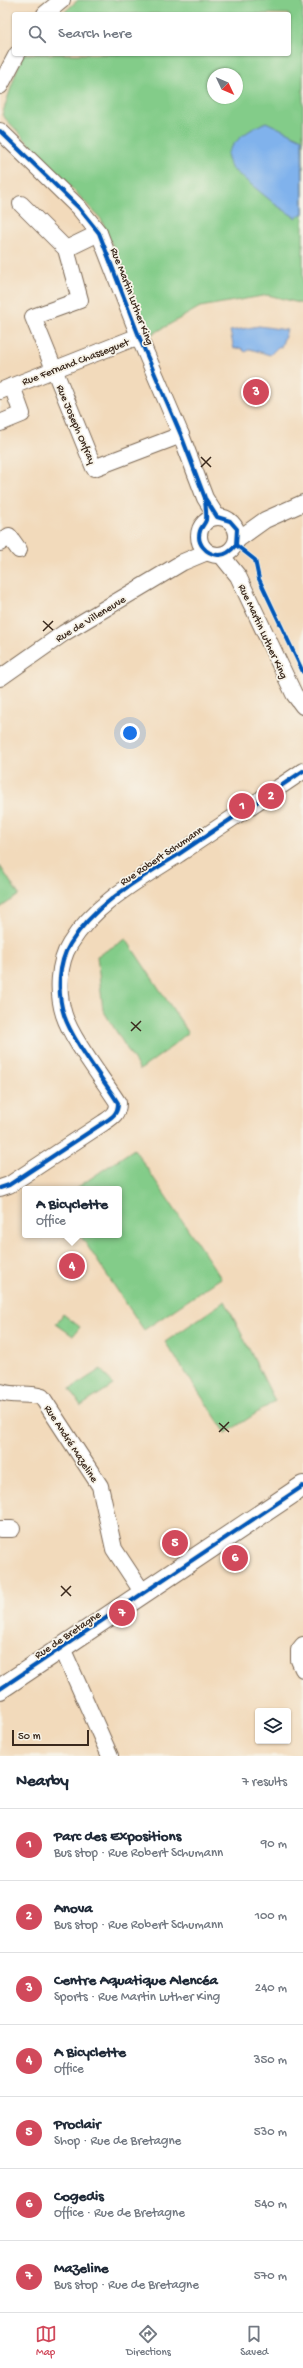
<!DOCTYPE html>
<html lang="en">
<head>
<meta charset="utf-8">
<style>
  :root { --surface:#fff; --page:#f2f2f3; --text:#1f2937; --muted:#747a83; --line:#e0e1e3; --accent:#d1495b }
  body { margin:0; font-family:"Gochi Hand",sans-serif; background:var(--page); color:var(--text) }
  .controls { position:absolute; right:12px; bottom:12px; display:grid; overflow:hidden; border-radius:4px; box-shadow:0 1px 3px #0004 }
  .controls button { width:36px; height:36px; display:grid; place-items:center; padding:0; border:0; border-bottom:1px solid var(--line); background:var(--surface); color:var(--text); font:20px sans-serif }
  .compass { position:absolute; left:207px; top:68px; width:36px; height:36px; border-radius:50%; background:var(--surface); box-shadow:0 1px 3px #0004; rotate:134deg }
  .scale { position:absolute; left:12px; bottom:10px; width:77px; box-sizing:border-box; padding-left:4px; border:2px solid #3b2a1e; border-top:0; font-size:11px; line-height:14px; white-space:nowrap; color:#3b2a1e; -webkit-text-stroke:3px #f7f3e8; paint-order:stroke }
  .you { position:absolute; left:130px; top:733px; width:14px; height:14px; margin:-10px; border:3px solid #fff; border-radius:50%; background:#1a73e8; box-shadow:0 0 0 6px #1a73e833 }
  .badge { display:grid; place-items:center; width:26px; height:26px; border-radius:50%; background:var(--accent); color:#fff; font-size:13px; font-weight:700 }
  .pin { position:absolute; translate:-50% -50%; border:2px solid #fff; box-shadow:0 1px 4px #0006 }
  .popup { position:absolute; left:22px; top:1186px; width:100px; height:52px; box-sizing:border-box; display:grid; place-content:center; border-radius:4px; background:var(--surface); filter:drop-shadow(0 1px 3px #0005); font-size:13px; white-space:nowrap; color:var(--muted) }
  .popup b { font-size:15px; color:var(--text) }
  .popup::after { content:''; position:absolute; left:50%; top:100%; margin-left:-8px; border:8px solid transparent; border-top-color:var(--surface) }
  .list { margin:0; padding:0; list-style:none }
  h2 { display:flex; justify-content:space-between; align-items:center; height:52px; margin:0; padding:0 16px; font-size:17px }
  h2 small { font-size:13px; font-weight:400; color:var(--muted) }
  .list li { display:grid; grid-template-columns:26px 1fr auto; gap:12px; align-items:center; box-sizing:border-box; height:72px; padding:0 16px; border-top:1px solid var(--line) }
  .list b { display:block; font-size:15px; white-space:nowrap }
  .list p { margin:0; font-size:13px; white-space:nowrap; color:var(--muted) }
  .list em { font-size:13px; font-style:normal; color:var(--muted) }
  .icon { flex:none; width:22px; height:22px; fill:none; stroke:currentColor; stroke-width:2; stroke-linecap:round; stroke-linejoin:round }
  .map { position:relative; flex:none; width:303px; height:1756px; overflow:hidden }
  .search { position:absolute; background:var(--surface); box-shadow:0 1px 3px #0004; left:12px; right:12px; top:12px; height:44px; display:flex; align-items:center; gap:10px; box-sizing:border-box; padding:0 14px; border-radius:4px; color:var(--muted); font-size:15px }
  .sheet { height:556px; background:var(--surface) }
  nav { display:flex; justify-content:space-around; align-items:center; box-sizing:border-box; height:56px; border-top:1px solid var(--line); background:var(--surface); font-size:11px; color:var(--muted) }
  nav a { display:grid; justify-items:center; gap:2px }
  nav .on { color:var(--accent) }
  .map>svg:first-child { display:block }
</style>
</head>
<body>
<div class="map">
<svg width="303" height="1756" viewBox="0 0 303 1756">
  <rect width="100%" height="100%" fill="#f7f3e8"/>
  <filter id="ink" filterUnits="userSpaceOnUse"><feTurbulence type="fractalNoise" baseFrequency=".025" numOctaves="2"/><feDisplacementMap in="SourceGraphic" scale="8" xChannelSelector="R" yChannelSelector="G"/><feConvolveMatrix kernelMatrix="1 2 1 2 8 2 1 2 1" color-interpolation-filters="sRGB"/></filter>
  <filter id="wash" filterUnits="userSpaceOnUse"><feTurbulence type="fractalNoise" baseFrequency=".012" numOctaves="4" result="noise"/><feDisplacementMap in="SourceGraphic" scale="16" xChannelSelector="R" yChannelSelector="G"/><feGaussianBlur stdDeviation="0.9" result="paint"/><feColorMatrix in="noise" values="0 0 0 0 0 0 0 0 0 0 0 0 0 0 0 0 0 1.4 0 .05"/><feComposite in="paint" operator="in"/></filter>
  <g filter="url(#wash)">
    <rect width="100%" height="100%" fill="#f2dabb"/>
    <g fill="#83cc89" stroke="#5f7b54" fill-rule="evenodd">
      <path d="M 78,0 L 303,0 L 303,304 L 268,295 L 200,307 L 151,335 L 101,219 L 2,115 L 22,54 L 289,54 L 289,14 L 62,14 ZM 213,74 L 237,74 L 237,98 L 213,98 Z"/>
      <path d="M 0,866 L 19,895 L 0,908 Z"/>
      <path d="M 126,939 L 188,1032 L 174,1045 L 140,1070 L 103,1010 L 97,956 Z"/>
      <path d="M 134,1149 L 221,1278 L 144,1330 L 80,1235 L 119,1235 L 119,1189 L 75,1189 Z"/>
      <path d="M 225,1301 L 275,1401 L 226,1433 L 165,1342 Z"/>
      <path d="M 63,1314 L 80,1327 L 73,1336 L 56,1324 Z"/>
      <path d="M 101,1369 L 113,1385 L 81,1406 L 70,1389 Z"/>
    </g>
    <g fill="#80b2ec" stroke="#5e6e85">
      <path d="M 266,122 L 302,139 L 303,213 L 296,218 L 276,205 L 231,168 L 227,154 C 237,137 249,130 266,122 Z"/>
      <path d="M 259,326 L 287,330 L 281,347 L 278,347 L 270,355 L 250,349 L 245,352 L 241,348 L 234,349 L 230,331 Z"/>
    </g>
  </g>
  <g filter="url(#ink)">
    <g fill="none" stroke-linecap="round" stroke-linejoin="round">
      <g stroke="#7b6855" stroke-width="18">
        <g id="minor">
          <path d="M 45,14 L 62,0"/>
          <path d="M 0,86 L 17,54"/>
          <path d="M 0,131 L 79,208 L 99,233 L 142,344 L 181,435 L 205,498 L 217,517"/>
          <path d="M 21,204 L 66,249 L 80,300 L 33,317 L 94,468 L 181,435"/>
          <path d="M 66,249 L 99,233"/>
          <path d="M 0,391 L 139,336"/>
          <path d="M 0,423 L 22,414 L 12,386"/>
          <circle cx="218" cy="536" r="19"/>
          <path d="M 237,540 L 265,520 L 303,503"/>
          <path d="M 0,543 L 9,536 L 19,550"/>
          <path d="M 221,555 L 238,576 L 294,694 L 303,706"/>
          <path d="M 0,678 L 64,633 L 183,562 L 207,552"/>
          <path d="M 0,1188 L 9,1185 L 103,1123 C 112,1117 118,1114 118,1103 C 103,1079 72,1040 64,1015 C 57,993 58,963 70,944 C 95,903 140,879 179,854 C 220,826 262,799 303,771"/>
          <path d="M 1,1392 C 15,1397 29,1392 42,1397 L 100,1486 L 114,1549 L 143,1593"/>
          <path d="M 0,1529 L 12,1529"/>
          <path d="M 303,1645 L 299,1650 L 299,1660 L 303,1669"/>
          <path d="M 62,1648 L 110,1756"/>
        </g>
      </g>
      <g stroke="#7b6855" stroke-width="22">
        <path id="major" d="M 0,1689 L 303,1486"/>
      </g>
      <use href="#minor" stroke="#fff" stroke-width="16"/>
      <use href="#major" stroke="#fff" stroke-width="20"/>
      <g stroke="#f7f3e8" stroke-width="6">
        <g id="cycleway">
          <path d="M 0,131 L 79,208 L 99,233 L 142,344 L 181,435 L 205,498 L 217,517 L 230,521 L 237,529 L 236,545 C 231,551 225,556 218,555 C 206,554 196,543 200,531 C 201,527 205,524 206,520 C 207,513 205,505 205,498"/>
          <path d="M 236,545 L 255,560 L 259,579 L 303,672"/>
          <path d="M 0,1188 L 9,1185 L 103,1123 C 112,1117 118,1114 118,1103 C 103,1079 72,1040 64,1015 C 57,993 58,963 70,944 C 95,903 140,879 179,854 C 220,826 262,799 303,771"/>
          <path d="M 0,1689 L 303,1486"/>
        </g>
      </g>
      <use href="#cycleway" stroke="#0057b8" stroke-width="4"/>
    </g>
  </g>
  <path fill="none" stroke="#3b2a1e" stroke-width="1.5" d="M 201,457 L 211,467M 201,467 L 211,457M 43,621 L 53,630M 43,631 L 53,621M 131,1022 L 141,1031M 131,1031 L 141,1021M 219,1423 L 229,1432M 219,1432 L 229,1422M 61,1586 L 71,1596M 61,1596 L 71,1586"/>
  <g text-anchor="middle" stroke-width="3.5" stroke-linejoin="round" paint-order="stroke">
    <g font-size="11" fill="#3b2a1e" stroke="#f7f3e8">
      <text transform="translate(133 296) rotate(69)" y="4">Rue Martin Luther King</text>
      <text transform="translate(75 361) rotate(-21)" y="4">Rue Fernand Chasseguet</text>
      <text transform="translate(77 424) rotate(67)" y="4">Rue Joseph Onfray</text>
      <text transform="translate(90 618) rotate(-31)" y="4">Rue de Villeneuve</text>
      <text transform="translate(264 631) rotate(65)" y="4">Rue Martin Luther King</text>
      <text transform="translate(161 855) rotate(-34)" y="4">Rue Robert Schumann</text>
      <text transform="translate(72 1443) rotate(57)" y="4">Rue André Mazeline</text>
      <text transform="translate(67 1634) rotate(-34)" y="4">Rue de Bretagne</text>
    </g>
  </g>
</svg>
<div class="controls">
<button><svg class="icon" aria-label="layers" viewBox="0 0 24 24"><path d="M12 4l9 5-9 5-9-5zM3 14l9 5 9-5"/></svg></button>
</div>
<svg class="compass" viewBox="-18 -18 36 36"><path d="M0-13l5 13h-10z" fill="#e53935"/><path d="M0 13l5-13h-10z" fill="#747a83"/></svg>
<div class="scale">50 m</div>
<div class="you"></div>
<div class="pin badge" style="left:242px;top:806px">1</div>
<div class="pin badge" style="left:271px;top:796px">2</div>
<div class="pin badge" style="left:256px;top:392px">3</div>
<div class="pin badge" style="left:72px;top:1266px">4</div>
<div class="popup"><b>A Bicyclette</b>Office</div>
<div class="pin badge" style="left:175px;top:1543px">5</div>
<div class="pin badge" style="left:235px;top:1558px">6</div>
<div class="pin badge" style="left:122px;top:1613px">7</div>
<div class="search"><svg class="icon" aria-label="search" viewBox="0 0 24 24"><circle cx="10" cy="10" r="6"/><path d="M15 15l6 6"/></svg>Search here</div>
</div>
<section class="sheet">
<h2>Nearby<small>7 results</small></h2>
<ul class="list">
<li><span class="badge">1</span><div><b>Parc des Expositions</b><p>Bus stop · Rue Robert Schumann</p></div><em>90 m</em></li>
<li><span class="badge">2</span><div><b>Anova</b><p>Bus stop · Rue Robert Schumann</p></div><em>100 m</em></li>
<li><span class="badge">3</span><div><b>Centre Aquatique Alencéa</b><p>Sports · Rue Martin Luther King</p></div><em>240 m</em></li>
<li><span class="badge">4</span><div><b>A Bicyclette</b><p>Office</p></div><em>350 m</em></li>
<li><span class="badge">5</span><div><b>Proclair</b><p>Shop · Rue de Bretagne</p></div><em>530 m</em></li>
<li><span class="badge">6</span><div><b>Cogedis</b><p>Office · Rue de Bretagne</p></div><em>540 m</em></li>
<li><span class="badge">7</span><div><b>Mazeline</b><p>Bus stop · Rue de Bretagne</p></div><em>570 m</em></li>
</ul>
</section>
<nav>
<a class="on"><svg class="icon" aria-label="map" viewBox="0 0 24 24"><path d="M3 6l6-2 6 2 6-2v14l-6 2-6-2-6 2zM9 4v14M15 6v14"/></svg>Map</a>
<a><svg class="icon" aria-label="directions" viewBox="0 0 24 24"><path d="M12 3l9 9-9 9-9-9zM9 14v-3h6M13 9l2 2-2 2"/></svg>Directions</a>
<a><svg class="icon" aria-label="saved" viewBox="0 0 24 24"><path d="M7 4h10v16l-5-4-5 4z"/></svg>Saved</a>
</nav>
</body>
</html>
